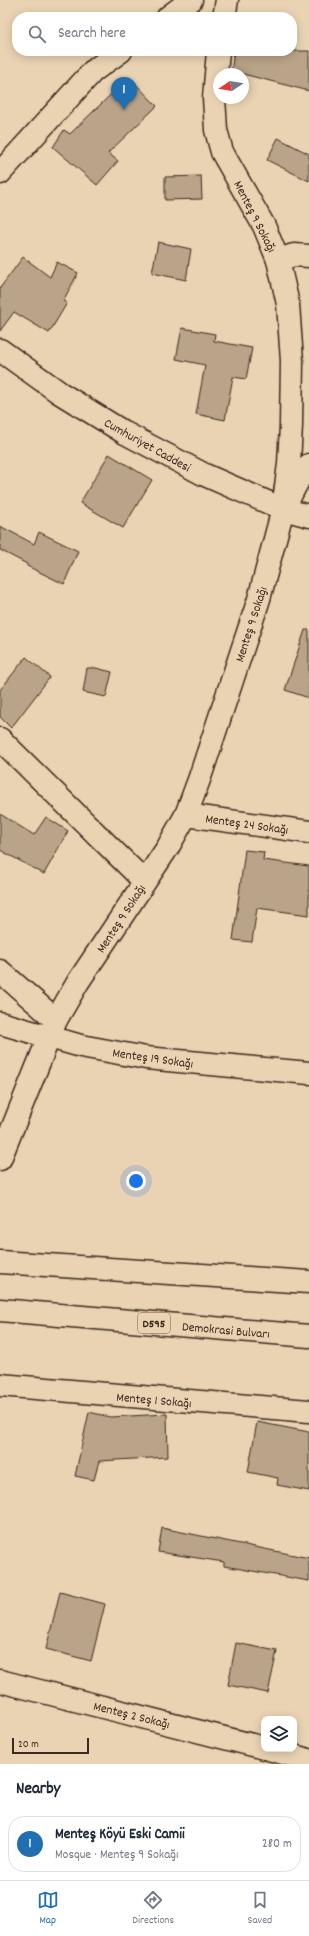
<!DOCTYPE html>
<html lang="en">
<head>
<meta charset="utf-8">
<style>
  :root { --surface:#fff; --page:#f6f6f7; --text:#1f2937; --muted:#747a83; --line:#e0e1e3; --accent:#1f6fb2 }
  body { margin:0; font-family:Dekko,sans-serif; background:var(--page); color:var(--text) }
  .controls { position:absolute; right:12px; bottom:12px; display:grid; overflow:hidden; border-radius:8px; box-shadow:0 2px 10px #0003 }
  .controls button { width:36px; height:36px; display:grid; place-items:center; padding:0; border:0; border-bottom:1px solid var(--line); background:var(--surface); color:var(--text); font:20px sans-serif }
  .compass { position:absolute; left:213px; top:68px; width:36px; height:36px; border-radius:50%; background:var(--surface); box-shadow:0 2px 10px #0003; rotate:258deg }
  .scale { position:absolute; left:12px; bottom:10px; width:77px; box-sizing:border-box; padding-left:4px; border:2px solid #3b2a1e; border-top:0; font-size:11px; line-height:14px; white-space:nowrap; color:#3b2a1e; -webkit-text-stroke:3px #ead3b3; paint-order:stroke }
  .you { position:absolute; left:136px; top:1181px; width:14px; height:14px; margin:-10px; border:3px solid #fff; border-radius:50%; background:#1a73e8; box-shadow:0 0 0 6px #1a73e833 }
  .badge { display:grid; place-items:center; width:26px; height:26px; border-radius:50%; background:var(--accent); color:#fff; font-size:13px; font-weight:700 }
  .pin { position:absolute; translate:-50% -33px; filter:drop-shadow(0 1px 2px #0008) }
  .pin::after { content:''; position:absolute; top:21px; width:14px; height:12px; background:inherit; clip-path:polygon(0 0,100% 0,50% 100%) }
  .list { margin:0; padding:0; list-style:none }
  h2 { display:flex; justify-content:space-between; align-items:center; height:52px; margin:0; padding:0 16px; font-size:17px }
  h2 small { font-size:13px; font-weight:400; color:var(--muted) }
  .list li { display:grid; grid-template-columns:26px 1fr auto; gap:12px; align-items:center; box-sizing:border-box; height:56px; margin:0 8px 8px; padding:0 8px; border:1px solid var(--line); border-radius:16px }
  .list b { display:block; font-size:15px; white-space:nowrap }
  .list p { margin:0; font-size:13px; white-space:nowrap; color:var(--muted) }
  .list em { font-size:13px; font-style:normal; color:var(--muted) }
  .icon { flex:none; width:22px; height:22px; fill:none; stroke:currentColor; stroke-width:2; stroke-linecap:round; stroke-linejoin:round }
  .map { position:relative; flex:none; width:309px; height:1764px; overflow:hidden }
  .search { position:absolute; background:var(--surface); box-shadow:0 2px 10px #0003; left:12px; right:12px; top:12px; height:44px; display:flex; align-items:center; gap:10px; box-sizing:border-box; padding:0 14px; border-radius:16px; color:var(--muted); font-size:15px }
  .sheet { height:116px; background:var(--surface) }
  nav { display:flex; justify-content:space-around; align-items:center; box-sizing:border-box; height:56px; border-top:1px solid var(--line); background:var(--surface); font-size:11px; color:var(--muted) }
  nav a { display:grid; justify-items:center; gap:2px }
  nav .on { color:var(--accent) }
  .map>svg:first-child { display:block }
</style>
</head>
<body>
<div class="map">
<svg width="309" height="1764" viewBox="0 0 309 1764">
  <rect width="100%" height="100%" fill="#ead3b3"/>
  <filter id="ink" filterUnits="userSpaceOnUse"><feTurbulence type="fractalNoise" baseFrequency=".025" numOctaves="2"/><feDisplacementMap in="SourceGraphic" scale="8" xChannelSelector="R" yChannelSelector="G"/><feConvolveMatrix kernelMatrix="1 2 1 2 8 2 1 2 1" color-interpolation-filters="sRGB"/></filter>
  <g filter="url(#ink)">
    <g fill="#b9a489" stroke="#3b2a1e">
      <path d="M 234,51 L 309,51 L 309,91 L 243,74 L 231,74 Z"/>
      <path d="M 129,77 L 157,106 L 108,153 L 118,161 L 97,185 L 53,147 L 64,130 L 70,134 Z"/>
      <path d="M 278,138 L 309,154 L 309,181 L 267,160 Z"/>
      <path d="M 201,176 L 202,199 L 165,200 L 165,177 Z"/>
      <path d="M 158,242 L 191,249 L 186,280 L 152,273 Z"/>
      <path d="M 23,257 L 50,277 L 57,262 L 78,273 L 63,301 L 67,303 L 49,333 L 14,312 L 0,331 L 0,288 Z"/>
      <path d="M 182,328 L 215,334 L 214,341 L 252,348 L 246,379 L 233,377 L 225,420 L 196,414 L 205,365 L 176,359 Z"/>
      <path d="M 109,454 L 152,480 L 123,528 L 80,503 Z"/>
      <path d="M 0,526 L 34,544 L 39,532 L 78,551 L 64,584 L 27,566 L 27,564 L 0,550 Z"/>
      <path d="M 305,630 L 309,630 L 309,698 L 285,690 Z"/>
      <path d="M 26,657 L 50,677 L 11,728 L 0,717 L 0,690 Z"/>
      <path d="M 87,668 L 96,668 L 112,672 L 106,697 L 83,692 Z"/>
      <path d="M 0,814 L 34,835 L 46,817 L 68,831 L 44,874 L 0,850 Z"/>
      <path d="M 245,850 L 264,852 L 263,860 L 309,866 L 309,915 L 257,908 L 252,942 L 233,940 Z"/>
      <path d="M 89,1412 L 110,1417 L 167,1414 L 168,1457 L 99,1461 L 94,1480 L 75,1476 Z"/>
      <path d="M 257,1422 L 309,1432 L 309,1491 L 277,1485 L 278,1478 L 248,1472 Z"/>
      <path d="M 162,1528 L 309,1558 L 309,1581 L 224,1566 L 224,1562 L 158,1552 Z"/>
      <path d="M 60,1592 L 105,1604 L 91,1661 L 46,1649 Z"/>
      <path d="M 236,1643 L 277,1651 L 268,1693 L 228,1685 Z"/>
    </g>
    <g fill="none" stroke-linecap="round" stroke-linejoin="round">
      <g stroke="#3b2a1e" stroke-width="25">
        <g id="minor">
          <path d="M 168,17 L 191,0"/>
          <path d="M 224,17 L 227,0"/>
          <path d="M 0,173 L 93,71 L 121,51"/>
          <path d="M 278,260 L 294,255 L 309,256"/>
          <path d="M 289,498 L 301,475 L 309,465"/>
          <path d="M 0,739 L 144,881"/>
          <path d="M 186,815 L 309,832"/>
          <path d="M 0,971 L 56,1020"/>
          <path d="M 0,1023 L 81,1046 L 146,1058 L 309,1073"/>
          <path d="M 0,1159 L 56,1020 L 78,982 L 168,847 L 186,815 L 200,777 L 259,599 L 283,509 L 289,464 L 291,425 L 292,361 L 288,304 L 278,260 L 264,226 L 222,152 L 216,130 L 214,98 L 218,51"/>
          <path d="M 0,1385 L 309,1411"/>
          <path d="M 0,1681 L 264,1748"/>
          <path d="M 268,1749 L 309,1760"/>
        </g>
      </g>
      <g stroke="#3b2a1e" stroke-width="25">
        <path id="major" d="M 0,350 L 60,393 L 125,433 L 205,475 L 283,509 L 309,516"/>
      </g>
      <g stroke="#3b2a1e" stroke-width="25">
        <g id="highway">
          <path d="M 0,1262 L 309,1282"/>
          <path d="M 0,1310 L 309,1336"/>
        </g>
      </g>
      <use href="#minor" stroke="#ead3b3" stroke-width="22"/>
      <use href="#major" stroke="#ead3b3" stroke-width="22"/>
      <use href="#highway" stroke="#ead3b3" stroke-width="22"/>
    </g>
  </g>
  <g text-anchor="middle" stroke-width="3" stroke-linejoin="round" paint-order="stroke">
    <rect fill="#ead3b3" stroke="#705d4b" stroke-width="1" x="138" y="1313" width="32" height="20" rx="3"/>
    <g font-size="12" font-weight="bold" fill="#3b2a1e">
      <text x="154" y="1327">D595</text>
    </g>
    <g font-size="13" fill="#3b2a1e" stroke="#ead3b3">
      <text transform="translate(256 216) rotate(63)" y="5">Menteş 9 Sokağı</text>
      <text transform="translate(148 444) rotate(29)" y="5">Cumhuriyet Caddesi</text>
      <text transform="translate(250 624) rotate(-72)" y="5">Menteş 9 Sokağı</text>
      <text transform="translate(247 823) rotate(8)" y="5">Menteş 24 Sokağı</text>
      <text transform="translate(120 918) rotate(-57)" y="5">Menteş 9 Sokağı</text>
      <text transform="translate(153 1057) rotate(8)" y="5">Menteş 19 Sokağı</text>
      <text transform="translate(226 1329) rotate(5)" y="5">Demokrasi Bulvarı</text>
      <text transform="translate(154 1399) rotate(5)" y="5">Menteş 1 Sokağı</text>
      <text transform="translate(132 1714) rotate(14)" y="5">Menteş 2 Sokağı</text>
    </g>
  </g>
</svg>
<div class="controls">
<button><svg class="icon" aria-label="layers" viewBox="0 0 24 24"><path d="M12 4l9 5-9 5-9-5zM3 14l9 5 9-5"/></svg></button>
</div>
<svg class="compass" viewBox="-18 -18 36 36"><path d="M0-13l5 13h-10z" fill="#e53935"/><path d="M0 13l5-13h-10z" fill="#747a83"/></svg>
<div class="scale">20 m</div>
<div class="you"></div>
<div class="pin badge" style="left:124px;top:110px">1</div>
<div class="search"><svg class="icon" aria-label="search" viewBox="0 0 24 24"><circle cx="10" cy="10" r="6"/><path d="M15 15l6 6"/></svg>Search here</div>
</div>
<section class="sheet">
<h2>Nearby<small></small></h2>
<ul class="list">
<li><span class="badge">1</span><div><b>Menteş Köyü Eski Camii</b><p>Mosque · Menteş 9 Sokağı</p></div><em>280 m</em></li>
</ul>
</section>
<nav>
<a class="on"><svg class="icon" aria-label="map" viewBox="0 0 24 24"><path d="M3 6l6-2 6 2 6-2v14l-6 2-6-2-6 2zM9 4v14M15 6v14"/></svg>Map</a>
<a><svg class="icon" aria-label="directions" viewBox="0 0 24 24"><path d="M12 3l9 9-9 9-9-9zM9 14v-3h6M13 9l2 2-2 2"/></svg>Directions</a>
<a><svg class="icon" aria-label="saved" viewBox="0 0 24 24"><path d="M7 4h10v16l-5-4-5 4z"/></svg>Saved</a>
</nav>
</body>
</html>
